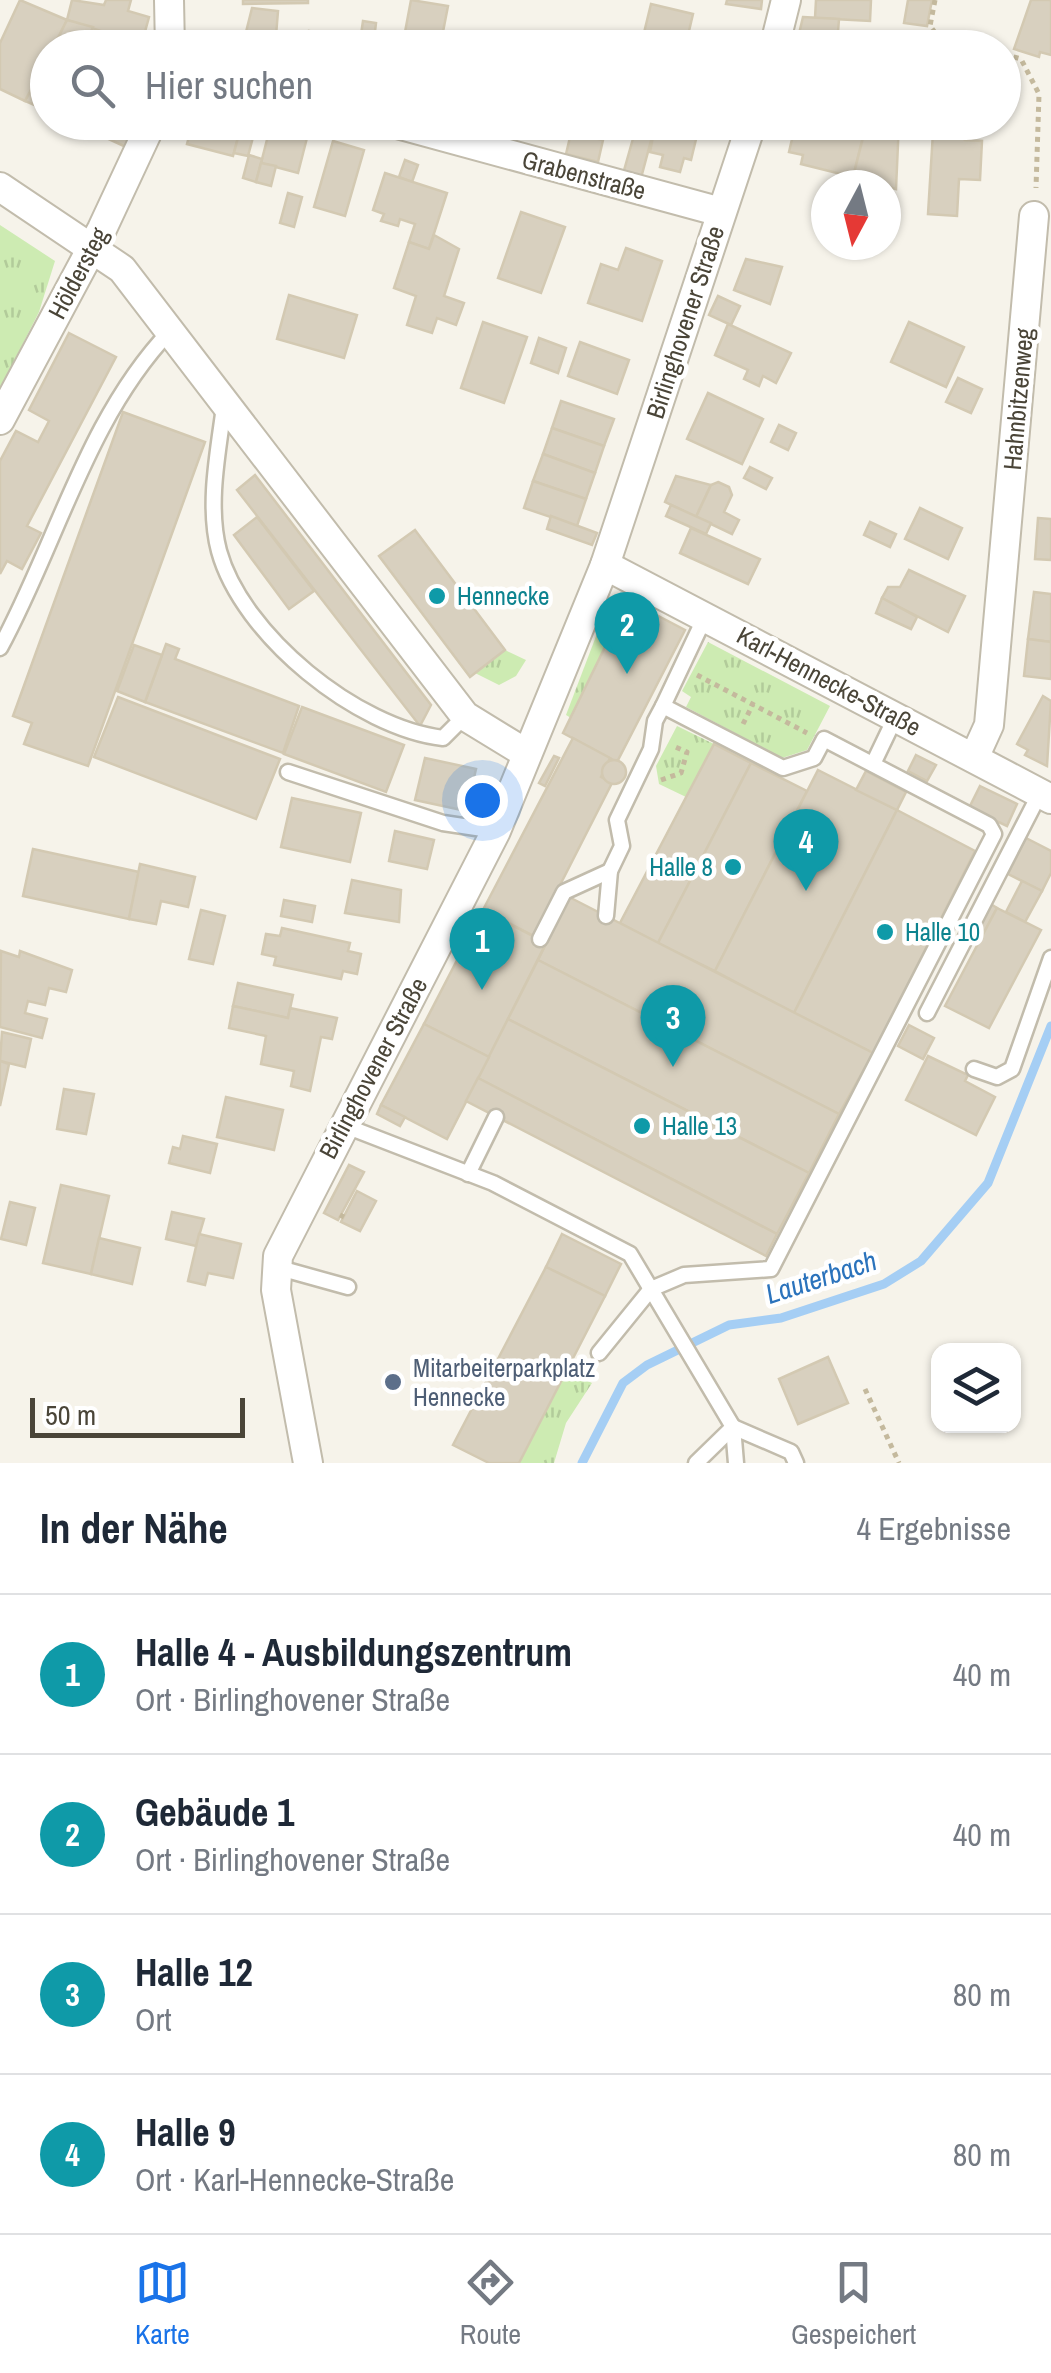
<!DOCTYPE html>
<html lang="de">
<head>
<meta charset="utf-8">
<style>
  :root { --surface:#fff; --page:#f2f2f3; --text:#1f2937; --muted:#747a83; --line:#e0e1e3; --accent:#1a73e8 }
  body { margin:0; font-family:"Archivo Narrow",sans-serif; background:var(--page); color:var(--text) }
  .controls { position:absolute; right:30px; bottom:30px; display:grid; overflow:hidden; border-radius:20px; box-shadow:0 2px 8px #0004 }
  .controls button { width:90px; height:90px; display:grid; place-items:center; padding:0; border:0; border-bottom:2px solid var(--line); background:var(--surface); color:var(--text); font:50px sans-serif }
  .compass { position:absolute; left:811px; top:170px; width:90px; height:90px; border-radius:50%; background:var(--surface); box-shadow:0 2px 8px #0004; rotate:187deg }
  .scale { position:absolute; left:30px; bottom:25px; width:215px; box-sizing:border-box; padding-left:10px; border:5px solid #4a4538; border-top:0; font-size:28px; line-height:35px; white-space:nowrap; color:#4a4538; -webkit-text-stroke:8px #fff; paint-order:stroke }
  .you { position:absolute; left:482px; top:800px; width:35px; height:35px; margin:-25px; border:8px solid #fff; border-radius:50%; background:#1a73e8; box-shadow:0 0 0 15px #1a73e833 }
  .badge { display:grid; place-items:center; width:65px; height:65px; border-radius:50%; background:var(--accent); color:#fff; font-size:32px; font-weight:700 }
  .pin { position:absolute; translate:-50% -82px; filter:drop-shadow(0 2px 5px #0008) }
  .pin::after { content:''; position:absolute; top:52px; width:35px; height:30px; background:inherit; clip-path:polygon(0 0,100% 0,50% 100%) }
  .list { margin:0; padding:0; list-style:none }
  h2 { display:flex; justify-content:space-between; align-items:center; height:130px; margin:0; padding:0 40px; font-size:42px }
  h2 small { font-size:32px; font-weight:400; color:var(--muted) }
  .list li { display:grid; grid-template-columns:65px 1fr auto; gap:30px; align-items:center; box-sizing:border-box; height:160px; padding:0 40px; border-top:2px solid var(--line) }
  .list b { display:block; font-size:38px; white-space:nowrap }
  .list p { margin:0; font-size:32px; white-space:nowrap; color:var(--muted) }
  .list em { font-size:32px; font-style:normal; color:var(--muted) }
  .icon { flex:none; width:55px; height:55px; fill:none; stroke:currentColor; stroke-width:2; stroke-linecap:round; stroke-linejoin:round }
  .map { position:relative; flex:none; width:1051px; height:1463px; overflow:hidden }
  .search { position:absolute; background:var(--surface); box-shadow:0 2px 8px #0004; left:30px; right:30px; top:30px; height:110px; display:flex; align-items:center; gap:25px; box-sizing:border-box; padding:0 35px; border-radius:55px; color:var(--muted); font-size:38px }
  .sheet { height:770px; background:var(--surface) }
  nav { display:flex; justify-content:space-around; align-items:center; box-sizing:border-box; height:140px; border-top:2px solid var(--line); background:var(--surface); font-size:28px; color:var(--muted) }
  nav a { display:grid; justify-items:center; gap:5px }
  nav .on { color:var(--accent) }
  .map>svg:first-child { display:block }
</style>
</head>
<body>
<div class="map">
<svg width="1051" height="1463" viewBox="0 0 1051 1463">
  <defs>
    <pattern id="grass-tufts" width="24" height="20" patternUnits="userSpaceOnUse" patternTransform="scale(2.5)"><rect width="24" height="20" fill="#cdebb2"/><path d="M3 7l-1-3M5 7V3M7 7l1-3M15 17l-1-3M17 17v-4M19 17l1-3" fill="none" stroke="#b2cb9a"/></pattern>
  </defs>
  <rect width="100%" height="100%" fill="#f6f3ea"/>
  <g fill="url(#grass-tufts)">
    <path d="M 0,225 L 55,261 L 39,312 L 0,389 Z"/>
    <path d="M 617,598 L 628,600 L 571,718 L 566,715 L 606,610 Z"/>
    <path d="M 708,642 L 830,706 L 807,750 L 782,758 L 686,707 L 691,697 L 682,691 Z"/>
    <path d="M 505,650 L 526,660 L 516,676 L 499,685 L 475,673 Z"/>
    <path d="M 677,726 L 714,744 L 686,797 L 659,784 L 656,766 Z"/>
    <path d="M 566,1371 L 592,1383 L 566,1423 L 554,1463 L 519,1463 Z"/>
  </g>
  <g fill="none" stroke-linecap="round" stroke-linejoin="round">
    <path stroke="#a5cef4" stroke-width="9" d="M 582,1463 L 623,1383 L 647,1365 L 729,1325 L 781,1318 L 884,1284 L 921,1261 L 988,1183 L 1051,1026"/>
  </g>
  <g fill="#d8d0bf" stroke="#d3c9b2" stroke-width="2.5">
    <path d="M 20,0 L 67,20 L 53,48 L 48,48 L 48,59 L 25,101 L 0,89 L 0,43 Z"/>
    <path d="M 72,0 L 104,5 L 106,0 L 131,0 L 128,11 L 149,17 L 143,39 L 130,35 L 128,40 L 67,20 Z"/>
    <path d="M 243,0 L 308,0 L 308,3 L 243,4 Z"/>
    <path d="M 411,0 L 448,6 L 442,37 L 419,32 L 416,48 L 402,48 Z"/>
    <path d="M 727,0 L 762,0 L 761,9 L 726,4 Z"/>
    <path d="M 816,0 L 871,0 L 870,21 L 815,18 Z"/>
    <path d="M 908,0 L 932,0 L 927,26 L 904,23 Z"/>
    <path d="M 1051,0 L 1051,55 L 1040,52 L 1039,57 L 1014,49 L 1031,0 Z"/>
    <path d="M 651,4 L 693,14 L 685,48 L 642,41 Z"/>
    <path d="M 252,8 L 278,11 L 275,48 L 242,48 Z"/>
    <path d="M 803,17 L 839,19 L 837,45 L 797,42 Z"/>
    <path d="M 67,20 L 93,27 L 83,48 L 53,48 Z"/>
    <path d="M 363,21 L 376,23 L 373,48 L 359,48 Z"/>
    <path d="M 309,31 L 335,35 L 333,48 L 307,48 Z"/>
    <path d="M 419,32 L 442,37 L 440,48 L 416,48 Z"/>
    <path d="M 335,35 L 360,38 L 359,48 L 333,48 Z"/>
    <path d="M 845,42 L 895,45 L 895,48 L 845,48 Z"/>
    <path d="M 48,59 L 48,111 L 25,101 Z"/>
    <path d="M 72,122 L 134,122 L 137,124 L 126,147 Z"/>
    <path d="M 193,122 L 242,122 L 233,156 L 187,144 Z"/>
    <path d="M 242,122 L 257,122 L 248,156 L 234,153 Z"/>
    <path d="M 514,122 L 562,122 L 559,135 Z"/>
    <path d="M 623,122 L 656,122 L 653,133 Z"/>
    <path d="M 656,122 L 698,131 L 691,160 L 684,158 L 680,172 L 660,167 L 663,155 L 650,152 Z"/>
    <path d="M 674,122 L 725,122 L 721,137 Z"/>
    <path d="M 796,122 L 863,137 L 853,177 L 801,164 L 803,155 L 789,152 Z"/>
    <path d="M 867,122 L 899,122 L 896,189 L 853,177 Z"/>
    <path d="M 271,124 L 308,134 L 298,173 L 261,163 Z"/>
    <path d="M 636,128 L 653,133 L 641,178 L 623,174 Z"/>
    <path d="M 933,132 L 966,133 L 965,140 L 982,141 L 980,180 L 959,179 L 957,216 L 928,214 Z"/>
    <path d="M 571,133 L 603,140 L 598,162 L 566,154 Z"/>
    <path d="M 333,141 L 364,150 L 345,216 L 314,207 Z"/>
    <path d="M 249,155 L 262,159 L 256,182 L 243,178 Z"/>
    <path d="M 405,160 L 418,165 L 412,182 L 399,177 Z"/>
    <path d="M 261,163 L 276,166 L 271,186 L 256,182 Z"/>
    <path d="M 385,173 L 447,193 L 429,249 L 409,242 L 415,224 L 400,219 L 398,226 L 381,221 L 384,214 L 373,210 Z"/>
    <path d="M 288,193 L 302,197 L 294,227 L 280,223 Z"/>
    <path d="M 521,212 L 565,227 L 541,293 L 498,278 Z"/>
    <path d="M 434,235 L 459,249 L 444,296 L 464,303 L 456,325 L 437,318 L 432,333 L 407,325 L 416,296 L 394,288 L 409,242 L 429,249 Z"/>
    <path d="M 626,248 L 662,261 L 642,321 L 588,303 L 601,264 L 618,270 Z"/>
    <path d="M 746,259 L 782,267 L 770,304 L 734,290 Z"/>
    <path d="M 289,295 L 357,315 L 344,358 L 277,339 Z"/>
    <path d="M 718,296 L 740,306 L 731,325 L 709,315 Z"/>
    <path d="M 483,322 L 527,337 L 504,403 L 461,388 Z"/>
    <path d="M 909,322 L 964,347 L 946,387 L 891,362 Z"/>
    <path d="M 728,324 L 791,353 L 776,383 L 763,376 L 759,386 L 744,379 L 748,370 L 715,355 Z"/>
    <path d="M 69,333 L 116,357 L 27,526 L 41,533 L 22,569 L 7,561 L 0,574 L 0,461 L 16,431 L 38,442 L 49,421 L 29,410 Z"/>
    <path d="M 539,338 L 566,348 L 558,373 L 531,363 Z"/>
    <path d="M 580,342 L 629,360 L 617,394 L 568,376 Z"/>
    <path d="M 958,378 L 982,389 L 971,413 L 946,402 Z"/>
    <path d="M 708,393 L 763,419 L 742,464 L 687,439 Z"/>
    <path d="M 561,401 L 614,419 L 604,446 L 552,428 Z"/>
    <path d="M 123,412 L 205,442 L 88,766 L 24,744 L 32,723 L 13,716 Z"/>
    <path d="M 779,425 L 796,433 L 788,450 L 771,442 Z"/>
    <path d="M 552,428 L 604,446 L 595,473 L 543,454 Z"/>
    <path d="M 543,454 L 595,473 L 586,499 L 533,481 Z"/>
    <path d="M 750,467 L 772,478 L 766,489 L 744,478 Z"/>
    <path d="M 255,475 L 431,705 L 420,726 L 237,490 Z"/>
    <path d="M 676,476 L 711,485 L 696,517 L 665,502 Z"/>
    <path d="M 533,481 L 586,499 L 577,526 L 524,508 Z"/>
    <path d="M 718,482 L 729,487 L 732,495 L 724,512 L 739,520 L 732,534 L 696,517 L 711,485 Z"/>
    <path d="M 671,505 L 711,523 L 706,534 L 666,516 Z"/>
    <path d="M 920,508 L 962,528 L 948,559 L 905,539 Z"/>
    <path d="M 551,516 L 597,533 L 592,545 L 547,529 Z"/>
    <path d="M 257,517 L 314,591 L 289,609 L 234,535 Z"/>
    <path d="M 1038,518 L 1051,519 L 1051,560 L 1035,559 Z"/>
    <path d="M 870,522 L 896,534 L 890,547 L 864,535 Z"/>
    <path d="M 691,528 L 760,559 L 748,584 L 680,553 Z"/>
    <path d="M 415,530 L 505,650 L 470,677 L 379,556 Z"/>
    <path d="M 909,570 L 965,596 L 948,632 L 882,598 L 888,587 L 900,587 Z"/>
    <path d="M 1034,592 L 1051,594 L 1051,642 L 1028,639 Z"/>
    <path d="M 882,598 L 917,617 L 911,629 L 876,613 Z"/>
    <path d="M 628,600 L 685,630 L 617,762 L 563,733 Z"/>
    <path d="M 1028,639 L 1051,642 L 1051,679 L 1024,676 Z"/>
    <path d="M 166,644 L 179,649 L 175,659 L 299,706 L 283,753 L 145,702 Z"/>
    <path d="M 134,645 L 162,655 L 145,702 L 117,691 Z"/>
    <path d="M 1043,696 L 1051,701 L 1047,766 L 1025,755 L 1028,750 L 1017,744 Z"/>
    <path d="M 118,697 L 280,759 L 256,819 L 94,757 Z"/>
    <path d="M 302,707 L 404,745 L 386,792 L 284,754 Z"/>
    <path d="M 573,738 L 610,758 L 601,777 L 612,783 L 534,936 L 483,910 Z"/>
    <path d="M 714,744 L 751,763 L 658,943 L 620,923 Z"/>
    <path d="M 916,755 L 936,765 L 927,781 L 908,771 Z"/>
    <path d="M 554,756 L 559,758 L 545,786 L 539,783 Z"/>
    <path d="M 425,758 L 476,769 L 466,811 L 415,800 Z"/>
    <circle cx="614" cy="772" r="12"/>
    <path d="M 751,763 L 807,791 L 715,971 L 658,943 Z"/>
    <path d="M 818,770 L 897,810 L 794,1013 L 715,971 Z"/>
    <path d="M 866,771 L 906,792 L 897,810 L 856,790 Z"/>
    <path d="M 980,786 L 1017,804 L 1007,826 L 969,808 Z"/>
    <path d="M 292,798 L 361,813 L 350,862 L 281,847 Z"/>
    <path d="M 897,810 L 975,851 L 873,1053 L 794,1013 Z"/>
    <path d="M 395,831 L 434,840 L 427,869 L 389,861 Z"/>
    <path d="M 1026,838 L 1051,851 L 1051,873 L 1042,891 L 1008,874 Z"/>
    <path d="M 33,849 L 139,872 L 129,919 L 23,896 Z"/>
    <path d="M 140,864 L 195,877 L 188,907 L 161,901 L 156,924 L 129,919 Z"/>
    <path d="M 352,880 L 401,890 L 399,922 L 345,913 Z"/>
    <path d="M 1022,881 L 1042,891 L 1025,922 L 1006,912 Z"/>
    <path d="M 569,897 L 873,1053 L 839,1114 L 538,960 Z"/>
    <path d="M 284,900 L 315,906 L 312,922 L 281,916 Z"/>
    <path d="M 989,903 L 997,908 L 985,931 L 977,926 Z"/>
    <path d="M 997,908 L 1041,930 L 989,1028 L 945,1006 Z"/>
    <path d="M 201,910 L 225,916 L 213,964 L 189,959 Z"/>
    <path d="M 483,910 L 546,943 L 489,1057 L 424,1024 Z"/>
    <path d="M 282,928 L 350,943 L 348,951 L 361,954 L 357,974 L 343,971 L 341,979 L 274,965 L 276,957 L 262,954 L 266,934 L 280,936 Z"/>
    <path d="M 1,951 L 19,957 L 20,951 L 72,970 L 66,992 L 49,988 L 45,1005 L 28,1001 L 25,1013 L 47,1019 L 42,1038 L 0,1027 Z"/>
    <path d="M 538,960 L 839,1114 L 809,1173 L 508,1019 Z"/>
    <path d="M 238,983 L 293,995 L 288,1018 L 233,1006 Z"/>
    <path d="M 233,1006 L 288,1018 L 290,1008 L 337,1018 L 332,1039 L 321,1037 L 310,1091 L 291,1086 L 294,1071 L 261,1064 L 266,1036 L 229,1028 Z"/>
    <path d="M 508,1019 L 809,1173 L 777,1234 L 478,1078 Z"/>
    <path d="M 424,1024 L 489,1057 L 447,1139 L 381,1105 Z"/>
    <path d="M 909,1025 L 934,1038 L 923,1059 L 898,1046 Z"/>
    <path d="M 2,1032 L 31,1039 L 25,1067 L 0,1061 Z"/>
    <path d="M 928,1056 L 968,1075 L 965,1081 L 995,1097 L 976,1135 L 906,1100 Z"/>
    <path d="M 0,1061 L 9,1064 L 0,1106 Z"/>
    <path d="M 478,1078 L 777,1234 L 766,1256 L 466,1101 Z"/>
    <path d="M 64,1089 L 94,1094 L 86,1134 L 57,1129 Z"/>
    <path d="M 226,1097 L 283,1110 L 274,1150 L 217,1137 Z"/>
    <path d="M 381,1105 L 405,1117 L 400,1126 L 377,1114 Z"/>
    <path d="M 183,1136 L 217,1144 L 210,1173 L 169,1163 L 173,1147 L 180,1149 Z"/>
    <path d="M 349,1165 L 364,1172 L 338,1220 L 324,1213 Z"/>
    <path d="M 61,1185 L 109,1196 L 91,1274 L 43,1263 Z"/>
    <path d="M 357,1191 L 376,1201 L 360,1231 L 341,1222 Z"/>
    <path d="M 10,1202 L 35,1208 L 26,1245 L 1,1239 Z"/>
    <path d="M 172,1212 L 204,1219 L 196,1246 L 166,1239 Z"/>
    <path d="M 199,1234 L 241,1244 L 233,1278 L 208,1273 L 205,1285 L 188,1281 Z"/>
    <path d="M 562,1234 L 621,1264 L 605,1296 L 546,1267 Z"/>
    <path d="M 99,1238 L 140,1248 L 132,1284 L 91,1274 Z"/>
    <path d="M 546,1267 L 605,1296 L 519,1463 L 489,1463 L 453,1445 Z"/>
    <path d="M 828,1357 L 848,1403 L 798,1424 L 779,1379 Z"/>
  </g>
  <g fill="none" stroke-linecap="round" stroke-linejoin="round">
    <g stroke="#c2bcac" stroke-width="19">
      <g id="service">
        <path d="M 224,407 C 218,452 207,506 219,551 C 242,635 357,728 443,738 L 465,716"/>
        <path d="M 0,648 C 57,543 87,418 170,331"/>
        <path d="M 663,706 L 705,617"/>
        <path d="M 873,764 L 896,716"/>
        <path d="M 288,772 L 443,823 L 496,831"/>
        <path d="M 540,939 L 564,892 L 610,871"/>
        <path d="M 927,1013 L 1040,793"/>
        <path d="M 974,1069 L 997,1077 L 1012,1069 L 1051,958"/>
        <path d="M 343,1125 L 493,1183 L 630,1254 L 733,1427 L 736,1463"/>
        <path d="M 468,1174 L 496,1117"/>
        <path d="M 276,1267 L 348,1287"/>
        <path d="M 599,1353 L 651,1289 L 684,1275 L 771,1269 L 994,834 L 989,825 L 824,739 L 814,758 L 783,768 L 663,706 L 655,721 L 651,749 L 617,820 L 622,846 L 610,871 L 606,916"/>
        <path d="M 733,1427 L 791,1452 L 796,1463"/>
        <path d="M 696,1463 L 733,1427"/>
      </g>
    </g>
    <g stroke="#c2bcac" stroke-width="32">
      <g id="minor">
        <path d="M 169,0 L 170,48"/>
        <path d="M 774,48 L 786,0"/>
        <path d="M 390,122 L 721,212"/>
        <path d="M 0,187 L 122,269 L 465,716 L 527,754"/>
        <path d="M 0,420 L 102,229 L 152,122"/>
        <path d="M 605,565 L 1051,799"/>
        <path d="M 974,758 L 989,725 L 1034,216"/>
        <path d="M 308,1463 L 276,1290 L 278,1256 L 496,831 L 605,565 L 752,122"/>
      </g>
    </g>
    <g stroke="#c4b99d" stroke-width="5" stroke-dasharray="5 5" stroke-linecap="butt">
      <path d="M 935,0 L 930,26 L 939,38 L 977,48"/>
      <path d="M 1004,54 L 1021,59 L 1039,94 L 1036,188"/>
      <path d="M 697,675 L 807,733"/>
      <path d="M 743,724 L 753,704"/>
      <path d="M 661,780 L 681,773 L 687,752 L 673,746"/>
      <path d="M 340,1215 L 344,1217"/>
      <path d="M 865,1389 L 899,1463"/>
    </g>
    <use href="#service" stroke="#fff" stroke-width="14"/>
    <use href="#minor" stroke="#fff" stroke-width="28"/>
  </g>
  <g fill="#0f9aa8" stroke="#fff" stroke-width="4">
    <circle cx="437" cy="596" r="10"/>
    <circle cx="733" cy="867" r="10"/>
    <circle cx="885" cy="932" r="10"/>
    <circle cx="642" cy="1126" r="10"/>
  </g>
  <circle fill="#5c6f8a" stroke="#fff" stroke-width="4" cx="393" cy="1382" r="10"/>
  <g text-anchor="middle" stroke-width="9" stroke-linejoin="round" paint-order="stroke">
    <g font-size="25" fill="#4a4538" stroke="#fff">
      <text transform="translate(584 175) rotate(15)" y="9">Grabenstraße</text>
      <text transform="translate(78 273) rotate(-62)" y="9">Höldersteg</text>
      <text transform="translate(685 322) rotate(-72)" y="9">Birlinghovener Straße</text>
      <text transform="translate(1018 399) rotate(-85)" y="9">Hahnbitzenweg</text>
      <text transform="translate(829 681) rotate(28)" y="9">Karl-Hennecke-Straße</text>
      <text transform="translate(373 1068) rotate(-62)" y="9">Birlinghovener Straße</text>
    </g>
    <g font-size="25" fill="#0d838f" stroke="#fff" text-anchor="start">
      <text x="457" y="605">Hennecke</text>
      <text x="713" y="876" text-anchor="end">Halle 8</text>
      <text x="905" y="941">Halle 10</text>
      <text x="662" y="1135">Halle 13</text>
    </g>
    <g font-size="25" fill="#4e5e75" stroke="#fff" text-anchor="start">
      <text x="413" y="1377">Mitarbeiterparkplatz<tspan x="413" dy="29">Hennecke</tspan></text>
    </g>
    <g font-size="28" font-style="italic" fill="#2b73bc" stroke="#fff">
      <text transform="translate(821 1277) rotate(-18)" y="10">Lauterbach</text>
    </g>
  </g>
</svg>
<div class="controls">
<button><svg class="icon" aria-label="layers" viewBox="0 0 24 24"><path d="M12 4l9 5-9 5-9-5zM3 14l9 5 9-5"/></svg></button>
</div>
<svg class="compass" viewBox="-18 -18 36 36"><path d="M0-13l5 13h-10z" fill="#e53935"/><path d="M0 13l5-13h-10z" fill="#747a83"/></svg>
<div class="scale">50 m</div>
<div class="you"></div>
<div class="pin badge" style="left:482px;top:990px;background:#0f9aa8">1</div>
<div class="pin badge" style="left:627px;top:674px;background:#0f9aa8">2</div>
<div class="pin badge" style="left:673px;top:1067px;background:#0f9aa8">3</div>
<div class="pin badge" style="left:806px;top:891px;background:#0f9aa8">4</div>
<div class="search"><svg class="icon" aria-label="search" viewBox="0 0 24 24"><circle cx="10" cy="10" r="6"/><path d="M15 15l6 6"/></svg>Hier suchen</div>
</div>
<section class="sheet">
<h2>In der Nähe<small>4 Ergebnisse</small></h2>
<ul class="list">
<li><span class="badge" style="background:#0f9aa8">1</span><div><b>Halle 4 - Ausbildungszentrum</b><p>Ort · Birlinghovener Straße</p></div><em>40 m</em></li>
<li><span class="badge" style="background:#0f9aa8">2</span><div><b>Gebäude 1</b><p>Ort · Birlinghovener Straße</p></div><em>40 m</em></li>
<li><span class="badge" style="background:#0f9aa8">3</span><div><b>Halle 12</b><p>Ort</p></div><em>80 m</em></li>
<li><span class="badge" style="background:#0f9aa8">4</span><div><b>Halle 9</b><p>Ort · Karl-Hennecke-Straße</p></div><em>80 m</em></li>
</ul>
</section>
<nav>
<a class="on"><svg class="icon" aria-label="map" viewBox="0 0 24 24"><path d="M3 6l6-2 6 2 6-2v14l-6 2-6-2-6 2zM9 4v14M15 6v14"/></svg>Karte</a>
<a><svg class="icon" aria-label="directions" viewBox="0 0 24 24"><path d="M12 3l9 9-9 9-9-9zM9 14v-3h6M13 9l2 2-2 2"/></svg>Route</a>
<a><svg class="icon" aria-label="saved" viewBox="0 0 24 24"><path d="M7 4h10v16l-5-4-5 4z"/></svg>Gespeichert</a>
</nav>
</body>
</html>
